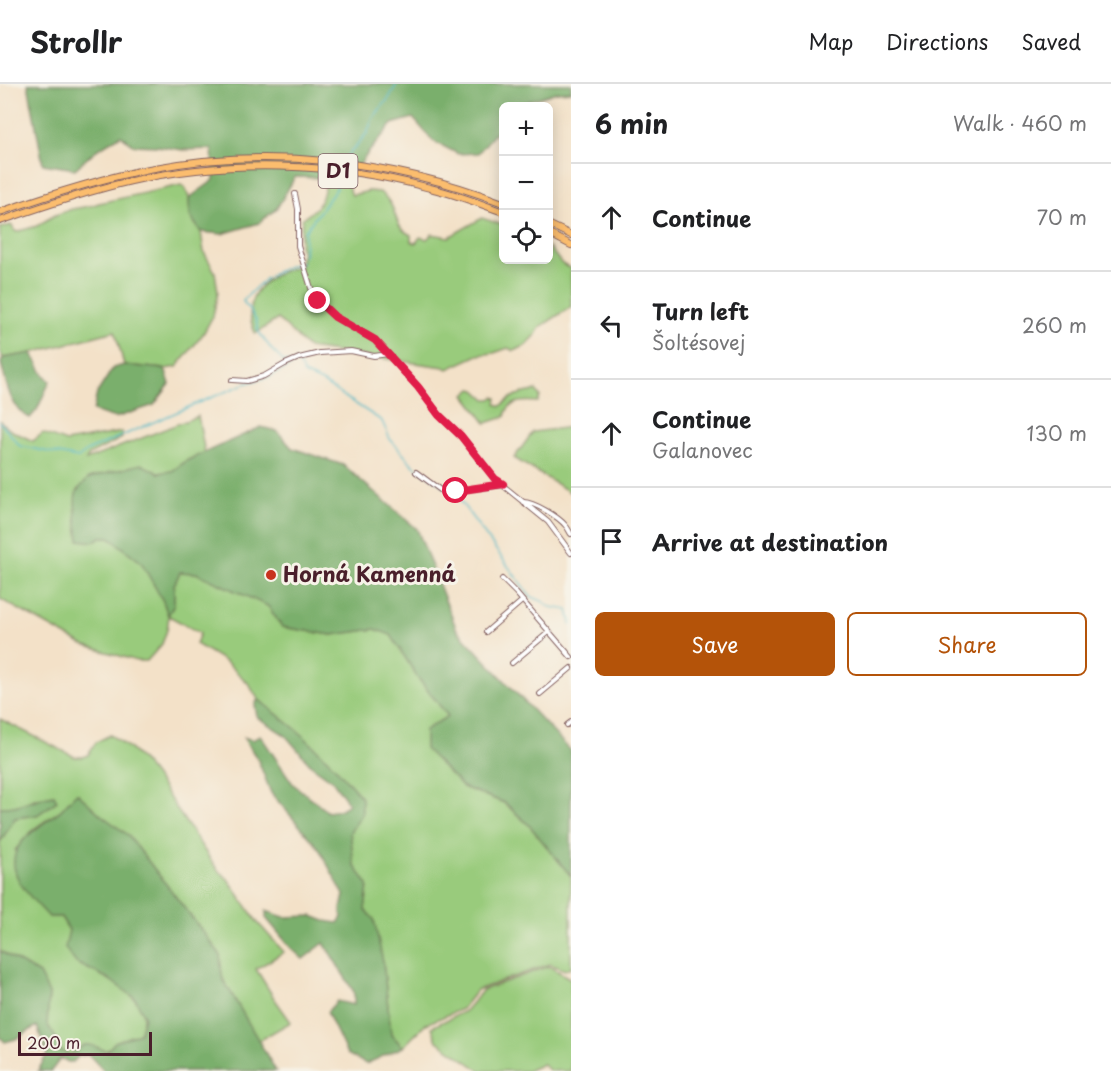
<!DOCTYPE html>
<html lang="en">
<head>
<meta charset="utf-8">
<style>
  :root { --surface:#fff; --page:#f6f6f6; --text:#202124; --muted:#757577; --line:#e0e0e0; --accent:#b45309 }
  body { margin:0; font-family:"Playpen Sans",sans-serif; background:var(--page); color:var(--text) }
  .controls { position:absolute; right:18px; top:18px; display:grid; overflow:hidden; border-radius:9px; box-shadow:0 3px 15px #0003 }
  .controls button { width:54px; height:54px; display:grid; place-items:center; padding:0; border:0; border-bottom:2px solid var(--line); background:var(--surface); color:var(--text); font:30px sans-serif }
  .scale { position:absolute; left:18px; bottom:15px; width:134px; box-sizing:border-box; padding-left:6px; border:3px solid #4a1f2b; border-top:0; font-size:16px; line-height:21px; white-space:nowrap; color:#4a1f2b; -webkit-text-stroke:4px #f7f3e8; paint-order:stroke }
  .stop { position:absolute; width:18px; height:18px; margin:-14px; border:4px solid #e11d48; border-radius:50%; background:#fff }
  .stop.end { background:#e11d48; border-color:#fff; box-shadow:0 2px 6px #0008 }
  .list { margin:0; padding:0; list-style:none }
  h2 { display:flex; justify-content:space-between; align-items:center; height:78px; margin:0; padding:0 24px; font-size:26px }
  h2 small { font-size:20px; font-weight:400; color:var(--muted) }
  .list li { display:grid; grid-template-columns:39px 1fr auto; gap:18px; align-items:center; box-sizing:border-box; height:108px; padding:0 24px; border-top:2px solid var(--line) }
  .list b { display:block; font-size:22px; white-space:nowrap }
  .list p { margin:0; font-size:20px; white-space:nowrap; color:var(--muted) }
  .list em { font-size:20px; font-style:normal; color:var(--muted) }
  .actions { display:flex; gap:12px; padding:18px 24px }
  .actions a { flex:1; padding:14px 0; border:2px solid var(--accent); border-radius:9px; text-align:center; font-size:21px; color:var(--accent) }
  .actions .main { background:var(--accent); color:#fff }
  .icon { flex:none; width:33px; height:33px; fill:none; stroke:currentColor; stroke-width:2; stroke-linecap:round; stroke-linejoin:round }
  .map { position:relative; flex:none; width:571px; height:987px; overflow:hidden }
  header { display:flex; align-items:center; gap:36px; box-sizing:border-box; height:84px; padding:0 30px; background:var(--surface); border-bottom:2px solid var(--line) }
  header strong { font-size:28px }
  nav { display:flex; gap:33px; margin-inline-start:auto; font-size:21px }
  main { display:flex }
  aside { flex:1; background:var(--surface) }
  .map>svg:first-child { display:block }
</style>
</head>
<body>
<header>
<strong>Strollr</strong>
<nav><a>Map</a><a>Directions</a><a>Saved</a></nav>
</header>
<main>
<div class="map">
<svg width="571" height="987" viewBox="0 0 571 987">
  <rect width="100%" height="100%" fill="#f7f3e8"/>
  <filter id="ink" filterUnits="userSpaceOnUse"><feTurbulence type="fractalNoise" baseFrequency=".0167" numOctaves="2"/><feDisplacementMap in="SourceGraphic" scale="12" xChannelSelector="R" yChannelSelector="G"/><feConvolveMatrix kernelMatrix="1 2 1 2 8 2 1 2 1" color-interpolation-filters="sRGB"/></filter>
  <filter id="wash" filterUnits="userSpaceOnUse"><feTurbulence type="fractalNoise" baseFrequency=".008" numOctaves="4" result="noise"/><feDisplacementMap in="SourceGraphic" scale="24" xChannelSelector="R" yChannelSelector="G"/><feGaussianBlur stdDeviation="1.35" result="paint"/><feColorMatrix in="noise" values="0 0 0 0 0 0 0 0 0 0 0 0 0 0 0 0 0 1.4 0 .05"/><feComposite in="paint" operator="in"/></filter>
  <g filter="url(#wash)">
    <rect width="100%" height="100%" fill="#f3e1c8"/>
    <g fill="#99cb7c" stroke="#727554" stroke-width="1.5">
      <path d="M 326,94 L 347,99 L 352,111 L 369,107 L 380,108 C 383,111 388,115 390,119 C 399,133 393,142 411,151 L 411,157 L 416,159 L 420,153 L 427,155 L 432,150 L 449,153 L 482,134 L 503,141 L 503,176 L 548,176 L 549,163 L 561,179 L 571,185 L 571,223 L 540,243 L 535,252 L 525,262 L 514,267 L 508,264 L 494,269 L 478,271 L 448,285 L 444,283 L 308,264 L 278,235 L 255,250 C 254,245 252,241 251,236 C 245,205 274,188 300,182 L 302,168 L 300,162 L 302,135 C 321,122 323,117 326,94 Z"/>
      <path d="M 181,101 L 185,103 L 189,114 L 190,132 L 201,148 L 204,168 L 215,188 L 218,208 L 213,232 L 203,250 L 177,283 L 165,285 L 124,281 L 115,247 L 32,269 L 3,274 L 0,267 L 0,144 L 11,141 L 16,148 L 37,142 L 53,132 L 72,125 L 90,122 L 99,119 Z"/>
      <path d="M 472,305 L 476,306 L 486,315 L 491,315 L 494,313 L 497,314 L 496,320 L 501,322 C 507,317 513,311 520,310 C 526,308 530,309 536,306 L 540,312 L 538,318 C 524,317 507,316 505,333 L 486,339 L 465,311 Z"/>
      <path d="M 198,332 L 205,369 L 188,376 L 172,387 L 159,389 L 101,453 L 109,453 L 141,478 L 163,517 L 168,531 L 174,521 L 174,501 L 180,488 L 196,489 L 268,522 L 282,543 L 332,551 L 375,545 L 392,551 L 418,594 L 448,632 L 463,703 L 504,719 L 529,741 L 571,792 L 571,883 L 565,886 L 550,880 L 477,906 L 462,925 L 426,940 L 403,963 L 391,950 L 383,878 L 365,826 L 368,802 L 354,781 L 350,748 L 362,730 L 336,684 L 298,647 L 258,615 L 248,599 L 226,578 L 196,560 L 200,549 L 169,532 L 167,546 L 162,560 L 147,577 L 137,577 L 83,561 L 0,515 L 0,337 L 10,346 L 33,357 L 43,349 L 66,358 L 122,348 L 122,354 L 89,371 L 86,376 Z"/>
      <path d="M 571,343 L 571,409 L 514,374 L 533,348 Z"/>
      <path d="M 0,635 L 75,673 L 82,673 L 88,671 L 96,658 L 110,651 C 141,668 159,697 178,727 C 191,746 204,766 217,785 L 228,795 L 258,839 L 284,868 L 256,885 L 274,914 L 291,938 L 258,957 L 222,893 L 220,870 L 128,751 L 101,731 L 77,709 L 62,725 L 35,744 L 15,766 L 49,833 L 61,833 L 69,846 L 76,879 C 97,889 136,905 143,930 C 144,936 141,944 140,949 L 115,958 L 107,967 C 89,961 85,955 71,971 L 61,967 L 59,959 L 47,940 L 49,910 L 39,890 L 0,867 L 0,758 L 15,734 L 37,731 L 57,717 L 54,711 L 37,714 L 13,723 L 0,723 Z"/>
      <path d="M 549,882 L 571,895 L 571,987 L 550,987 L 543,980 L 527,987 L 481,987 L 437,957 L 432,943 L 465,927 L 483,906 Z"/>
    </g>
    <g fill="#7aaf6c" stroke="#62674c" stroke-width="1.5">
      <path d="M 28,0 L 571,0 L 571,7 L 557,8 L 522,19 L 519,22 L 503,22 L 503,40 L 478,69 L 458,70 L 433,57 L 413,34 L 392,40 L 368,69 L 347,99 L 326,94 L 295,93 L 277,124 L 259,139 L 222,150 L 201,148 L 190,132 L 189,114 L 214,96 L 212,65 L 183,66 L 157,62 L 133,61 L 121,51 L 95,67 L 75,85 L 43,80 Z"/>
      <path d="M 32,269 L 44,291 L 50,297 L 37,326 L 30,334 C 10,325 6,298 1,279 L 3,274 Z"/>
      <path d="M 124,281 L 165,285 L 170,300 L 154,321 L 115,334 L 93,327 L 97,309 L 113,284 Z"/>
      <path d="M 261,343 L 277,347 L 292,364 L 343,381 L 417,445 L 457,546 L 571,667 L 571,792 L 529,741 L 505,719 L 463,703 L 425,665 L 425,646 L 448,632 L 418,594 L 391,551 L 375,545 L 332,551 L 282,543 L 268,522 L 196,489 L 180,488 L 174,501 L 174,521 L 168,531 L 163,517 L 141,478 L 109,453 L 101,453 L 93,458 L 79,456 C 78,445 73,420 76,410 C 78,404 84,399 89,394 L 141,380 L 159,389 L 172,387 L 188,376 Z"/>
      <path d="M 258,615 L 298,647 L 336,684 L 362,714 L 362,730 L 350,748 L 354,781 L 368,801 L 365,826 L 374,835 L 383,878 L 391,950 L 403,963 L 366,980 L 347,970 L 327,928 L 337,917 L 354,921 L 354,908 L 324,859 L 303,875 L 291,864 L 266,834 L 266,827 L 284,833 L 312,832 L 325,837 L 338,839 L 342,833 L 341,825 L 344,811 L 318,763 L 271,709 L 258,676 L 243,653 L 253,656 L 260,651 L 293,700 L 328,728 L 339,726 L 349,720 L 332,696 L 311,681 L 285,651 L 257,633 L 255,621 Z"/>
      <path d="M 77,709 L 101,731 L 128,751 L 220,870 L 222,893 L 276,987 L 104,987 L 89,971 L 79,972 L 73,978 L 68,978 L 61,974 L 51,987 L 38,987 L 47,970 L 37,942 L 16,955 L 5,958 L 0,953 L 0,867 L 39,890 L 49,910 L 47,940 L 59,959 L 61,967 L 71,971 C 86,955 89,961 107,967 L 115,958 L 140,949 L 144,932 L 135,914 L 107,894 L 76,879 L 65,864 L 69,846 L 61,833 L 49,833 C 39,822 26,810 19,797 C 0,761 38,745 61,726 C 66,721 71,714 77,709 Z"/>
      <path d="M 54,711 L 57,717 L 37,731 L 15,734 L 0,758 L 0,723 C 19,724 35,714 54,711 Z"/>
    </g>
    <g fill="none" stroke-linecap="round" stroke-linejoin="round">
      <g stroke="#49b6c4" stroke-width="1.5">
        <path d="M 343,77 L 367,49 L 373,34 L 389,14 L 397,0"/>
        <path d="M 304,174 L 305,147 L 337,104 L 333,95 L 336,89"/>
        <path d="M 288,278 L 284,278 L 272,266 L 258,247 L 256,236 L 243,217 C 260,197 277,184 303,178"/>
        <path d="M 295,278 L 298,278 L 304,290 L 322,298 L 382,337 L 390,355 L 413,381 L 451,407"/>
        <path d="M 0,338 L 20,362 L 78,374 L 87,367 L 198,319 L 247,299 L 269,293 L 296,279"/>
        <path d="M 455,410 L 530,512 L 544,518 L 550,523 L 568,526 L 571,540"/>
      </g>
    </g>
  </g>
  <g filter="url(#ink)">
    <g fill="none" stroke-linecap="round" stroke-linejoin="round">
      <g stroke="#856362" stroke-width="6">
        <g id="street">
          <path d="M 388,270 L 418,303 L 439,331 L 461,352 L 495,395 L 548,438 L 571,469"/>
          <path d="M 232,296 L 247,297 L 264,292 L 285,280 L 299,274 L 320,269 L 351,267 L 374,272 L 388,270 L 375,256 L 335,233 L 318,217 L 311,204 L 298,162 L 298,125 L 295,110"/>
          <path d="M 416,388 L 447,411 L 456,407 L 503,401"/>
          <path d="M 523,418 C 534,418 559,433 566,442 C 568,444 569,447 571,450"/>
          <path d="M 502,495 L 516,509 L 571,573"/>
          <path d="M 486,548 L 522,517"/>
          <path d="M 512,579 L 549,548"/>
          <path d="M 540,610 L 571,584"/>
          <path d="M 567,641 L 571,638"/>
        </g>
      </g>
      <g stroke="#856362" stroke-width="8">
        <g id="highway">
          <path d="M 0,128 C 49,111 98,95 149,85 C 267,62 392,76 503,119"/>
          <path d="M 0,137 C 43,122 87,107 131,97 C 228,75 334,78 430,104 C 455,110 479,119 503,128"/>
          <path d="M 548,140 L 571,151"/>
          <path d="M 548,149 L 571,161"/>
        </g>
      </g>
      <use href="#street" stroke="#fff" stroke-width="4"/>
      <use href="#highway" stroke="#fbbd6e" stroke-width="6"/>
    </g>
  </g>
  <g fill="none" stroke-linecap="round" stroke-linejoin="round" filter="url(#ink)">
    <path stroke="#e11d48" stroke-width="8" d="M 318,217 L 335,233 L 375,256 L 418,303 L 439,331 L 461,352 L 495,395 L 503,400 L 456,407"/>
  </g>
  <circle fill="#c8321e" stroke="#f7f3e8" stroke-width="2" cx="271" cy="491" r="6"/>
  <g text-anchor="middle" stroke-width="6" stroke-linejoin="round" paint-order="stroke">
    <rect fill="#f7f3e8" stroke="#7e5f64" stroke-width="1.5" x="318.5" y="70" width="39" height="34" rx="4.5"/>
    <g font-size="20" font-weight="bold" fill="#4a1f2b">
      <text x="338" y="94">D1</text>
    </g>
    <g font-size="21" font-weight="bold" fill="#4a1f2b" stroke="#f7f3e8" text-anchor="start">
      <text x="283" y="498">Horná Kamenná</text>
    </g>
  </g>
</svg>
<div class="controls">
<button>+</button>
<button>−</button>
<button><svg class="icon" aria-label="locate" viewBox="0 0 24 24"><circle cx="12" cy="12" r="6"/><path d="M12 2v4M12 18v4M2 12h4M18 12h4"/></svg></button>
</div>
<div class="scale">200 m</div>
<div class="stop" style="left:456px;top:407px"></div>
<div class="stop end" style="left:318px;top:217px"></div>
</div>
<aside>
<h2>6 min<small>Walk · 460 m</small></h2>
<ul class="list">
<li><svg class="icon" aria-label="ahead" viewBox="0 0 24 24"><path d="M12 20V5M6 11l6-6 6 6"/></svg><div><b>Continue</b></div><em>70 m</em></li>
<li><svg class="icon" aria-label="left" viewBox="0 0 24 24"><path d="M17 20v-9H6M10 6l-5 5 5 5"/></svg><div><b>Turn left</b><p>Šoltésovej</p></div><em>260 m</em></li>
<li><svg class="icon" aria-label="ahead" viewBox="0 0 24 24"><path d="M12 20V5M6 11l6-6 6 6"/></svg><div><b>Continue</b><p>Galanovec</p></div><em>130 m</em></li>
<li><svg class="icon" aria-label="arrive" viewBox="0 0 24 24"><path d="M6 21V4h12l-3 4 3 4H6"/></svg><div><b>Arrive at destination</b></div></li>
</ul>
<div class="actions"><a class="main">Save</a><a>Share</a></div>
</aside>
</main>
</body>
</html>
